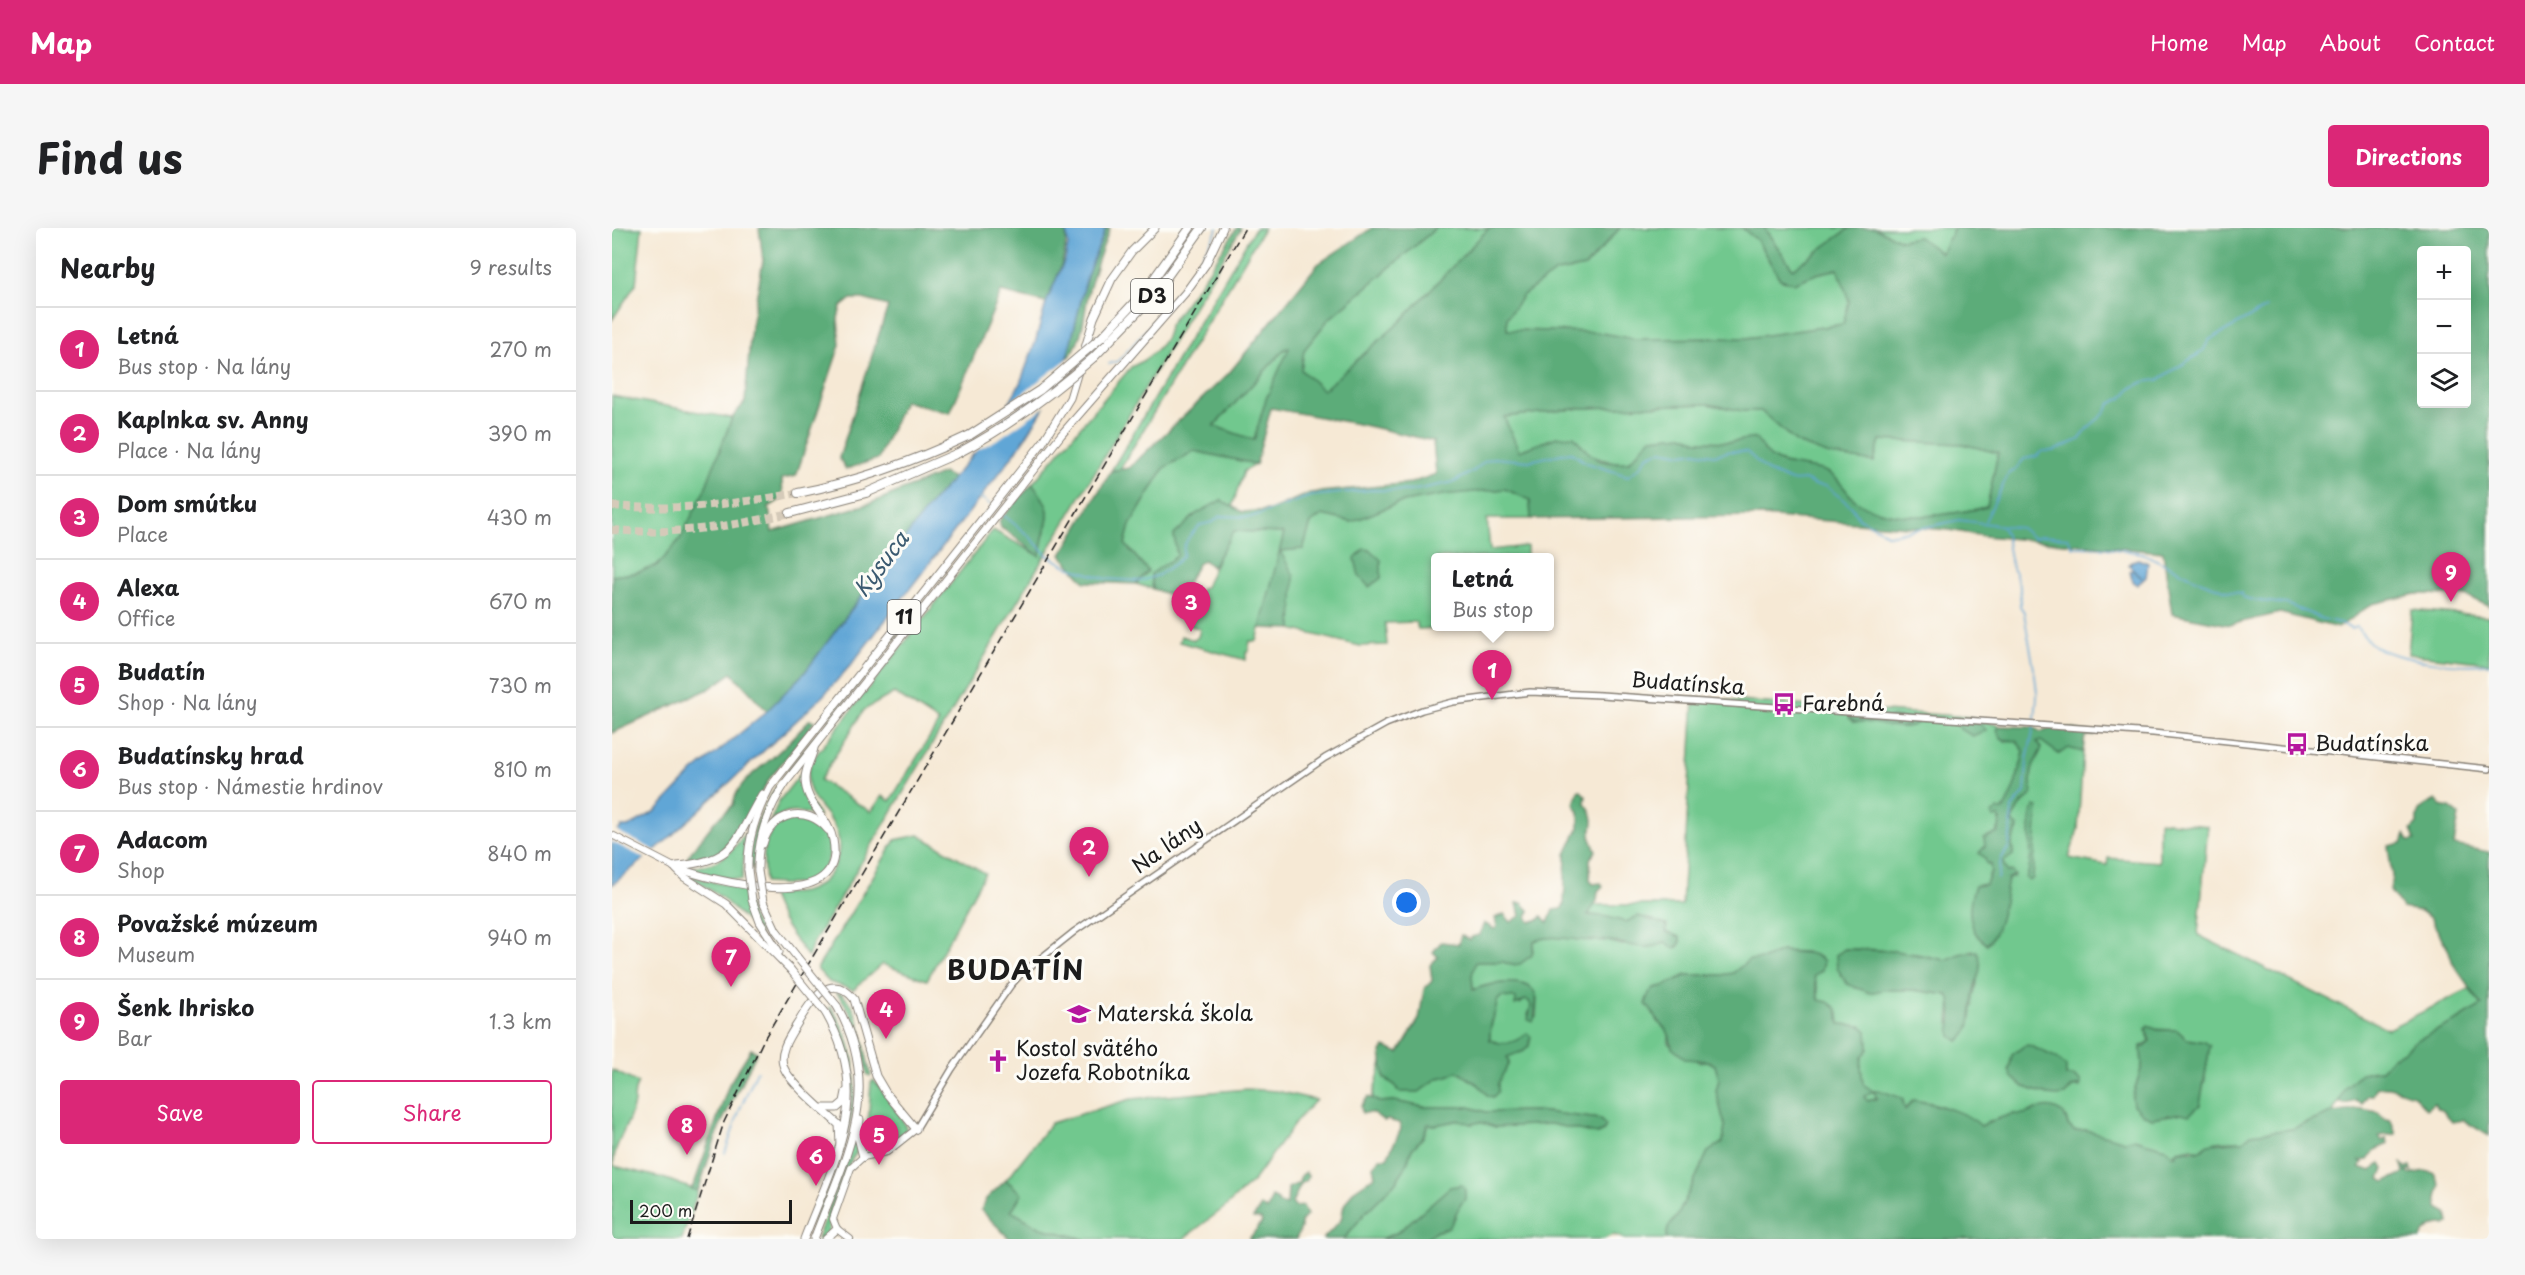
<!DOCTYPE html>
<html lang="en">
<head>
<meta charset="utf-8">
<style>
  :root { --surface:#fff; --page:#f6f6f6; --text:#202124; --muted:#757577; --line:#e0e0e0; --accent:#db2777 }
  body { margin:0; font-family:"Playpen Sans",sans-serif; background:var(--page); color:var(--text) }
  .controls { position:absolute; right:18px; top:18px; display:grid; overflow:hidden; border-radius:6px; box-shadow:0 6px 24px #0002 }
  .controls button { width:54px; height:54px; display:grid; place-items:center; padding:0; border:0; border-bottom:2px solid var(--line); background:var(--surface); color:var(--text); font:30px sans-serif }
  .scale { position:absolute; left:18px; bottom:15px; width:162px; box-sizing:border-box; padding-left:6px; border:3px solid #1c1c1c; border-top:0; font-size:16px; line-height:21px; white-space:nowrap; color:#1c1c1c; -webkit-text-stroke:4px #fdfcf7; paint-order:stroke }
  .you { position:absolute; left:795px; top:675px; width:21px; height:21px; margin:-15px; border:4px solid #fff; border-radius:50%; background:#1a73e8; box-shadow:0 0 0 9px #1a73e833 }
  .badge { display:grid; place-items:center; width:39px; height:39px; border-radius:50%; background:var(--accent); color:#fff; font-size:20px; font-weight:700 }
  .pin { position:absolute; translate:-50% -50px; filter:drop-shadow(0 2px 3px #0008) }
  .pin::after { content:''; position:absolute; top:32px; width:21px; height:18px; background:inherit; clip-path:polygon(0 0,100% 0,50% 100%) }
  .popup { position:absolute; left:819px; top:325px; width:123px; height:78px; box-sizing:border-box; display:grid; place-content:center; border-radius:6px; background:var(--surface); filter:drop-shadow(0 2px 4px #0005); font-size:20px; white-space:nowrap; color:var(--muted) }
  .popup b { font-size:22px; color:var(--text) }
  .popup::after { content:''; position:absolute; left:50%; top:100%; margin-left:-12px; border:12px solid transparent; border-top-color:var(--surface) }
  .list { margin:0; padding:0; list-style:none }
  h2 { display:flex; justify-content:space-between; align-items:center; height:78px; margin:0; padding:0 24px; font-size:26px }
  h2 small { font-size:20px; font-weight:400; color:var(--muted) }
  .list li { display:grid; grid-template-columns:39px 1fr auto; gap:18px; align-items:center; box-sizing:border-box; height:84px; padding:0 24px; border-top:2px solid var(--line) }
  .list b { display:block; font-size:22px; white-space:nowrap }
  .list p { margin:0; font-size:20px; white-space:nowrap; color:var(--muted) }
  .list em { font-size:20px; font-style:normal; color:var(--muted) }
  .actions { display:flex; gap:12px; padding:18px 24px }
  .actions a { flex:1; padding:14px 0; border:2px solid var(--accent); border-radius:6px; text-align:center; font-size:21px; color:var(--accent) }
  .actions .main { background:var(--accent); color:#fff }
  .icon { flex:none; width:33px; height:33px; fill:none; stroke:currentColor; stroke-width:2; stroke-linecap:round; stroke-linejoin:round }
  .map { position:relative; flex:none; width:1877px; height:1011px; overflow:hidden; border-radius:6px }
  header { display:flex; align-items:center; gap:36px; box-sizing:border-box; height:84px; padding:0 30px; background:var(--accent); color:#fff }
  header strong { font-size:28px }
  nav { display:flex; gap:33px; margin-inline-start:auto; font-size:21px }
  .intro { display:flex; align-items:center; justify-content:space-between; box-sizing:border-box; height:144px; padding:0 36px }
  h1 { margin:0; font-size:42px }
  .button { padding:15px 27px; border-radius:6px; background:var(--accent); color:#fff; font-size:21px; font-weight:700 }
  main { display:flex; gap:36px; padding:0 36px }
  aside { flex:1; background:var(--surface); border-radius:6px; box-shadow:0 6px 24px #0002 }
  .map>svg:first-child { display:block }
</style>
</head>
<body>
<header>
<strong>Map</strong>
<nav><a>Home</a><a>Map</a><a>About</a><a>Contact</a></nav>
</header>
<div class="intro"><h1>Find us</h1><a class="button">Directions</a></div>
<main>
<aside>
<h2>Nearby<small>9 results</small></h2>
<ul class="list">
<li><span class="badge">1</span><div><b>Letná</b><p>Bus stop · Na lány</p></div><em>270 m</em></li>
<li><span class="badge">2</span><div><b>Kaplnka sv. Anny</b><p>Place · Na lány</p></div><em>390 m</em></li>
<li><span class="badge">3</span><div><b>Dom smútku</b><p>Place</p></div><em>430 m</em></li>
<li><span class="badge">4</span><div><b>Alexa</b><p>Office</p></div><em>670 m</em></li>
<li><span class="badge">5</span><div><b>Budatín</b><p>Shop · Na lány</p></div><em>730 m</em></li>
<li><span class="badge">6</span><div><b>Budatínsky hrad</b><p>Bus stop · Námestie hrdinov</p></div><em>810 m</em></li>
<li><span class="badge">7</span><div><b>Adacom</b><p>Shop</p></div><em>840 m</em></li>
<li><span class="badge">8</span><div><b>Považské múzeum</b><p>Museum</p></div><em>940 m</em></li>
<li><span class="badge">9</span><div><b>Šenk Ihrisko</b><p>Bar</p></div><em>1.3 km</em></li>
</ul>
<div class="actions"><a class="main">Save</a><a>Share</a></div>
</aside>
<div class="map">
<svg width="1877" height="1011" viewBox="0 0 1877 1011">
  <rect width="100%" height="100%" fill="#fdfcf7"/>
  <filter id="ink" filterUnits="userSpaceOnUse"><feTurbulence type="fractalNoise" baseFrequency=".0167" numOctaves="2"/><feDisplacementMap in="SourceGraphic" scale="12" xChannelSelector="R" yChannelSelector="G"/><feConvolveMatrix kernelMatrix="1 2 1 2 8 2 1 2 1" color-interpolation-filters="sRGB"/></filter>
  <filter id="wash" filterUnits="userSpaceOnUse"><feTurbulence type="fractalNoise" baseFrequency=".008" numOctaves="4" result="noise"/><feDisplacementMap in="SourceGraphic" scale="24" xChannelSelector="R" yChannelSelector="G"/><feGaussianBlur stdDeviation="1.35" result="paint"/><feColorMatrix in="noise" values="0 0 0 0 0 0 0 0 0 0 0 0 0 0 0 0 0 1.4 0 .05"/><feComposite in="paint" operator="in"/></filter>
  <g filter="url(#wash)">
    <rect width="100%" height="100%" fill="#f6e9d5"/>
    <g fill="#71c88e" stroke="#467255" stroke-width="1.5" fill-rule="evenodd">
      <path d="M 0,0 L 30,0 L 24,56 L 0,92 Z"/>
      <path d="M 625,0 L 629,0 L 200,717 L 196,729 C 180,708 166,690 158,665 C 170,664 182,667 194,663 C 220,655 235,623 222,598 C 215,584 201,575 197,559 C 194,550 197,541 200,532 L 381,302 L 428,328 C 431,290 449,290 420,256 L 519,139 C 535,132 557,115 557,97 L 596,44 ZM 282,465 L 327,494 L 278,573 L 270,568 L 259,584 L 208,552 L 252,482 Z"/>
      <path d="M 643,0 L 652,0 L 508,241 L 499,243 Z"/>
      <path d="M 824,0 L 877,0 L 788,94 L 711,163 L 689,142 L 692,122 L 716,92 Z"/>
      <path d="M 1008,0 L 1130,0 L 1145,12 L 1168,51 L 1182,55 L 1204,46 L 1226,41 L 1238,74 L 1231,96 L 1135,110 L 1023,111 L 984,104 L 895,102 L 894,90 L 911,67 L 944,44 L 973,39 Z"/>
      <path d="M 1152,0 L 1238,0 L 1181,41 Z"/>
      <path d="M 1262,0 L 1342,0 L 1330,26 L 1306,9 L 1289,12 Z"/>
      <path d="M 678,120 L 654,171 L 642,212 L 602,198 L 673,121 Z"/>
      <path d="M 0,168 L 120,190 C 105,228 79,315 45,337 C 31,345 15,346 0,348 Z"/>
      <path d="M 1096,176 L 1131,183 L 1149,183 L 1185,215 L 1218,227 L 1262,234 L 1268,212 L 1351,216 L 1386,225 L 1375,279 C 1335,287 1280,298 1244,273 C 1234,265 1226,248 1215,244 C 1183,233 1162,245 1144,210 L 1118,214 L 1086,213 L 1071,207 L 1040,210 L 1017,234 C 988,236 969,223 945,209 L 907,223 L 892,189 L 970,180 Z"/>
      <path d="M 582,223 L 644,236 L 632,243 L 620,279 L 609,273 L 584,286 L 562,307 L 565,328 L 539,346 L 541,361 L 524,356 L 536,343 L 513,316 L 518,297 L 552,240 Z"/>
      <path d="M 893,261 L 918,272 L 919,291 L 875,291 L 878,322 L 915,318 L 915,329 L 823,330 L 823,398 L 845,399 L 806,401 L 804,394 L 773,395 L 775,417 L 748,418 L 679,401 L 668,323 L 645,413 L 638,413 L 636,424 L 634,424 L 634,432 L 567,414 L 569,408 L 582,412 L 586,409 L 588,401 L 577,397 L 579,389 L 572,383 L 589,361 L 593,359 L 615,310 L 622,303 L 672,305 L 668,322 L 691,321 L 699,295 L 710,287 L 740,294 L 786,275 L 834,266 Z"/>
      <path d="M 304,380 L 306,382 L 215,494 L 215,493 Z"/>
      <path d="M 1800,382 L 1877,389 L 1877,435 L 1796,426 Z"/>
      <path d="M 1082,470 L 1359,489 L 1388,498 L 1385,502 L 1393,513 L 1405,513 L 1412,524 C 1407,545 1402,564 1391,582 L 1387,582 L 1386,589 L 1389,595 L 1383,608 L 1376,608 L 1373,618 L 1374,635 L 1380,639 L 1374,656 L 1363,658 L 1362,662 C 1359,682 1354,704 1375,716 L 1388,686 L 1396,651 L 1402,649 L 1395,644 L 1391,634 L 1401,627 L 1400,615 L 1406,601 L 1400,592 L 1408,578 L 1420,566 C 1417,543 1421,539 1430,520 L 1425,514 L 1429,513 L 1447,526 L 1456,519 L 1471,524 L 1466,601 L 1457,630 L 1495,637 L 1496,630 L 1547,634 L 1547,593 L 1596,598 L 1586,707 L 1776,801 L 1857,761 L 1870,777 L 1846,792 L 1803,813 L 1794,822 L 1781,829 L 1769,842 C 1740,840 1732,866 1720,885 L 1680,901 L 1639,906 L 1631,913 C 1618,913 1596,911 1588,923 L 1580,920 L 1565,923 L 1564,927 L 1560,928 L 1554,920 L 1532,914 L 1522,911 L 1513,914 L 1474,902 L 1462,903 L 1456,897 L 1454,889 L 1423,881 L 1410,887 L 1400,886 L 1390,891 L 1376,893 L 1369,899 C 1362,890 1323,873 1311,874 C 1306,874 1297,879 1293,882 L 1291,872 L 1265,869 L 1256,873 L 1251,869 L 1249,838 L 1250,829 L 1256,821 L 1255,803 L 1249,798 L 1228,796 L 1227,785 L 1206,772 L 1206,761 L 1194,724 L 1169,723 L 1152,731 L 1137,732 L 1121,745 L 1110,747 L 1075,747 L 1052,758 L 1042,760 L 1034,772 L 1045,792 L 1057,806 L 1057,816 L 1087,834 L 1096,833 L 1103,837 L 1107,851 L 1104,863 L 1113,898 L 1111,914 L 1096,924 L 1066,987 L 1056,1000 L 1054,1011 L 1013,1011 L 1002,1007 L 991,1011 L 812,1011 L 825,1003 L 833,1002 L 843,990 L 846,978 L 804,990 L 784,1005 L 769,1011 L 732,1011 L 753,985 L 783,955 L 793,940 L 800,921 L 811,909 L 816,896 L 823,897 L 848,892 L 859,896 L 868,894 L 883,899 L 939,896 L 985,906 L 992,903 L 988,891 L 925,883 L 874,884 L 857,879 L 812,879 L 782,873 L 767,874 L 760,870 L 770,834 L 772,850 L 783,857 L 785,862 L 807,864 L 826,850 L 836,848 L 845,843 L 867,857 L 876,868 L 897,835 L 895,828 L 915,805 C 904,815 891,818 878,812 C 877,797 884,787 885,773 L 889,769 L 904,770 L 908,776 L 913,772 L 918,773 L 919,778 L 916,787 L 924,789 L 925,770 L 917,757 C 896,755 880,753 861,762 L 860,747 L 863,734 L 891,734 L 900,737 L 921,723 L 922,713 L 937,708 L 968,712 L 988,711 L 1010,717 L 1053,714 L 1059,719 L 1066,719 L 1069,713 L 1054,704 L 1042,692 L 1026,688 L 1014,694 L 975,686 L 983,677 L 1070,677 ZM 1241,486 L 1301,491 L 1297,498 C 1276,497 1258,497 1241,486 ZM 1233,721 L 1255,721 L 1305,726 L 1334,732 L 1361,722 L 1365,756 L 1360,771 L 1361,778 L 1337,796 L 1339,772 L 1336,767 L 1301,762 L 1271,762 ZM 1534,801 L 1565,802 L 1575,811 L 1593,814 C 1600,832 1592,837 1593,854 L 1570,885 L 1540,890 L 1520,870 L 1530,838 L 1529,819 L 1538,813 ZM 1412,818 C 1434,821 1442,830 1454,848 L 1461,848 L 1468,859 L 1460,859 L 1456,864 L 1436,867 L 1410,858 L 1400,849 L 1397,842 L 1400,827 Z"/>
      <path d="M 209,500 L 211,501 C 188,530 159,559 148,595 C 143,611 144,627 140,642 C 127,595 182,534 209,500 Z"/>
      <path d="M 192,541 L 193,567 L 208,589 C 191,584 175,579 158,594 L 167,573 Z"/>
      <path d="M 187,588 C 192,590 200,591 205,595 C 224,609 221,640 200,651 C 186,659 168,656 153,655 C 151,636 149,611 165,596 C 170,592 180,590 187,588 Z"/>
      <path d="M 134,605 L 130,652 L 105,649 L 75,640 C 91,639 107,635 119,623 C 125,618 129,609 134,605 Z"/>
      <path d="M 307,607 L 373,645 L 315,752 L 270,736 L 241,762 L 217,754 L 205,741 L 283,612 Z"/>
      <path d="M 74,646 L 105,655 L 131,659 L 140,689 L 149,707 L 109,669 Z"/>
      <path d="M 224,764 C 249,771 252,825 259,847 L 258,848 L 255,846 C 251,816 244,787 224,764 Z"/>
      <path d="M 219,779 C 260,840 241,898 217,960 C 212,975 208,995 199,1007 C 199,992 210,973 215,959 C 240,893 255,846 217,780 Z"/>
      <path d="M 0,842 L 26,855 C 21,863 23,865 22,874 C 20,896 0,915 2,938 L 54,951 L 86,963 L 70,1011 L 0,1010 Z"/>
      <path d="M 262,852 C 268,861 297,895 294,903 C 293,907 287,910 284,913 C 277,918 271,922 263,923 L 256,897 L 259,854 Z"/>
      <path d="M 635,861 L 665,863 L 704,872 L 686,891 L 641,953 L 612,980 L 571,1011 L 473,1011 L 429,1000 L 399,983 L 410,966 L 394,952 L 439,895 L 519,871 Z"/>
      <path d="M 243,909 L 245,924 C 232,941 225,964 218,985 C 214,997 222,1000 211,1011 L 205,1011 Z"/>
    </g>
    <g fill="#5cac79" stroke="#3c644a" stroke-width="1.5" fill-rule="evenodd">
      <path d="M 147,0 L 454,0 C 456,28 445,50 434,75 L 389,64 L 338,185 L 292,173 L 266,231 L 234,241 L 227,230 L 276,78 L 251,71 L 239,71 L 229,79 L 226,90 L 228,117 L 184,248 L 170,251 L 171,270 L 157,279 L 160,304 L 259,275 L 331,245 L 341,250 L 316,279 L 193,444 L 155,483 L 120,445 L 97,461 L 0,505 L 0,348 L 24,345 L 46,337 L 68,311 L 93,261 L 120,190 L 133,174 L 139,98 L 151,33 Z"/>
      <path d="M 494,0 L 498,0 C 490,20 483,41 477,62 C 472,84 472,116 454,132 L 475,48 Z"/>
      <path d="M 760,0 L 824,0 L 716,92 L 692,122 L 689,142 L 711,162 L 788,94 L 877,0 L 1008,0 L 973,39 L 944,44 L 911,67 L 895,90 L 895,102 L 984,104 L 1023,111 L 1135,110 L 1231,96 L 1237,73 L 1226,41 L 1204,46 L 1182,55 L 1168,51 L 1145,12 L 1130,0 L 1152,0 L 1181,41 L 1238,0 L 1262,0 L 1289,12 L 1306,9 L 1329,25 L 1342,0 L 1877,0 L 1877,378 L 1851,367 L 1804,366 L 1760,376 L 1726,400 L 1668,385 L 1617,397 L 1560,386 L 1551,324 L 1372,308 L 1337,302 L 1149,288 L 919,291 L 918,272 L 893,261 L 831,267 L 786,275 L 740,294 L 710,287 L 699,295 L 691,321 L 668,323 L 682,348 L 680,401 L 648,400 L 672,305 L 622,303 L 600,339 L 592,332 L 586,336 L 566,370 L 541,361 L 539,346 L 565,328 L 562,307 L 584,286 L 609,272 L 630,284 L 658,282 L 698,265 L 799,255 L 824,246 L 821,213 L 751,197 L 659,180 L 644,236 L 582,223 L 552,240 L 518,297 L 513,316 L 536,343 L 524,356 L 473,354 L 449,327 L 499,243 L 517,240 L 617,145 L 706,36 ZM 1810,22 L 1854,22 L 1854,176 L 1810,176 ZM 677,120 L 654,171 L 642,212 L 602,198 L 673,121 ZM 1096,176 L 1131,183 L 1149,183 L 1185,215 L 1218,227 L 1262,234 L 1268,212 L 1351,216 L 1386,225 L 1375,279 C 1336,287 1280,297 1244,273 C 1234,265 1226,248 1215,244 C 1184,233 1162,245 1144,210 L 1118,214 L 1086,213 L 1071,207 L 1039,210 L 1017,234 C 986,237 981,231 962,208 L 945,209 L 907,223 L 892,189 L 970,180 Z"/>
      <path d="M 420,256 C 449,290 431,290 428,328 C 413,319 404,308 389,300 L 387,293 Z"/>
      <path d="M 752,321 L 758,322 L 769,332 L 769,350 L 757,359 L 747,348 L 743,331 Z"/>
      <path d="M 1240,486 L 1301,491 L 1305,495 C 1288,506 1261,491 1242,494 L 1237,490 Z"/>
      <path d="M 197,492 L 203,493 L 158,550 L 122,612 L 104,628 L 75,634 L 76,628 L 103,593 L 121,577 C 124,555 144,544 160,530 C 173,518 186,506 197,492 Z"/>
      <path d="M 1348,495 L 1369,496 L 1374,502 L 1361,508 L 1349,502 L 1346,498 Z"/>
      <path d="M 1388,498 L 1421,499 L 1429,504 C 1442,494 1466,504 1482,504 L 1483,507 L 1473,508 L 1471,524 L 1456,520 L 1447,526 L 1429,513 L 1425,514 L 1430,520 C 1420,539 1417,544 1420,566 L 1408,578 L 1400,591 L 1401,595 L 1406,598 L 1400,615 L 1401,627 L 1391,634 L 1395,644 L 1399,643 L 1403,647 L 1396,651 C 1393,668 1388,706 1375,716 C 1355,704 1355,678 1363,658 L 1374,656 L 1379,644 L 1378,636 L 1374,635 L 1373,630 L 1367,625 L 1373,618 L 1372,610 L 1386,605 L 1389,592 L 1386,589 L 1381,590 L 1379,586 L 1385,582 L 1391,582 C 1402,564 1407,545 1412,524 L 1405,513 C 1394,511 1389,515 1385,502 Z"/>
      <path d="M 968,562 L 974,568 L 973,575 C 982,585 983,595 978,608 L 984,623 L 978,631 L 978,652 L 981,656 L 989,655 L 991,658 L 986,663 L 985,673 L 976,687 L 992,688 L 1014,694 L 1026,688 L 1055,697 L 1054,704 L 1068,709 L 1068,716 L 1062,720 L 1053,714 C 1036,725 1017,716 999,713 C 989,712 978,713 967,712 C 950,710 938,707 922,713 L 920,727 L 908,736 L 900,737 L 891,734 L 864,734 L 860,747 L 861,762 C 878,755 929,745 924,776 C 922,783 924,788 921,794 L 916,792 L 919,778 L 917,773 L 913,772 L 903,777 L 904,770 L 889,769 L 885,773 C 884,787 876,797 878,812 C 891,818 904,815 915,805 L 919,809 L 917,818 L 912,823 L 895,829 L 897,835 L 886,855 L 886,864 L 881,869 L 876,868 L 867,857 L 845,843 L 836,848 L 826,850 L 807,864 L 787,864 L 783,857 L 772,850 L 769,824 L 773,819 L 787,825 L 807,791 L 812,761 L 820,753 L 818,737 L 826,729 L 821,724 L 829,714 L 847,716 L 849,707 L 858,712 L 860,709 L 867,707 L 872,695 L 882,701 L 885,699 L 883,690 L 892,686 L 899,694 L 908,688 L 905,675 L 910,675 L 918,683 L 915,688 L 918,694 L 928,691 L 930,688 L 936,695 L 941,682 L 949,681 L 952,677 L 954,626 L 967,599 L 967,584 L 962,576 L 966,563 Z"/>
      <path d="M 1824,572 L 1829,578 L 1838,580 L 1847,587 L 1842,617 L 1877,624 L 1877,908 L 1851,892 L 1841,894 L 1830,882 L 1825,881 L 1822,875 L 1814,881 L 1802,867 C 1789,865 1777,855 1764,860 L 1761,867 L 1756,867 L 1750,876 L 1744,873 L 1733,876 L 1727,874 L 1732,861 L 1749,845 L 1769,842 L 1781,829 L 1794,822 L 1803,813 L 1846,792 L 1870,777 L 1841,736 L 1837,723 L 1819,691 L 1809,683 L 1790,680 L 1778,663 L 1780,648 L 1776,618 L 1790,615 L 1793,606 L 1797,613 L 1803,612 L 1799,602 L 1805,596 C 1803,581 1812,578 1824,572 Z"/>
      <path d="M 1422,578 L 1426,579 L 1421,650 L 1418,653 L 1414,650 C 1424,628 1413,601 1422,578 Z"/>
      <path d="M 1233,721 L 1284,723 L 1334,732 L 1347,726 L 1365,723 C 1374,740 1362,753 1361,769 C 1359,784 1361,805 1346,813 L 1339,808 C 1337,795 1343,778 1336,767 L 1301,762 L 1271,762 L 1258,765 L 1235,756 L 1225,740 L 1224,727 Z"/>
      <path d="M 1169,723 C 1185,726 1200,721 1212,733 L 1210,742 L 1202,748 L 1207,772 L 1216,774 L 1225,781 L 1228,796 L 1249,798 L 1255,803 L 1256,821 L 1250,829 L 1249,838 L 1251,856 L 1261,863 L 1252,869 L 1256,873 L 1265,870 L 1261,863 L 1267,862 L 1290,870 L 1293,882 L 1301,872 C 1321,875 1356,884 1369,898 C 1374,895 1395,887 1401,886 C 1409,885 1402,888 1411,886 C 1428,883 1434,873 1452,886 L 1456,897 L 1462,903 L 1474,902 L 1513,913 L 1522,911 L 1532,914 L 1554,920 L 1561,928 L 1564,927 L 1562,925 C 1571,921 1579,922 1588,923 L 1596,916 L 1631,913 L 1639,906 L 1680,901 L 1720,885 L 1750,881 L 1766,884 L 1773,891 L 1779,892 L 1784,906 L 1767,908 L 1770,913 L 1775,910 L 1776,916 L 1763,922 L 1756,932 L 1748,933 L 1751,935 L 1748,939 L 1759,943 L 1769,935 L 1772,940 L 1768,951 L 1773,954 L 1792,945 L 1790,936 L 1795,941 L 1799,938 L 1800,943 L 1794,944 L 1798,946 L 1813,943 L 1822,945 L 1828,958 L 1825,969 L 1826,980 L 1835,985 L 1837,995 L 1834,997 C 1824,993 1812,1002 1809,1011 L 1054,1011 L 1056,1000 L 1066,987 L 1096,924 L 1111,914 L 1113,898 L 1104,863 L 1107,851 L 1103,837 L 1096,833 L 1074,831 L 1060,820 L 1057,806 L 1034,776 L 1037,765 L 1042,760 L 1052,758 L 1075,747 L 1110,747 L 1121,745 L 1137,732 L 1152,731 Z"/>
      <path d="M 1536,798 L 1546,802 L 1565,802 L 1575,811 L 1593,814 L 1598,818 L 1588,877 L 1577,887 L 1570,885 L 1540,890 L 1530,886 L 1521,877 L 1520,870 L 1530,838 L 1529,818 L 1532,819 L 1538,813 L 1534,801 Z"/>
      <path d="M 1416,817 L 1441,828 L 1454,838 L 1454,848 L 1461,848 L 1469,853 L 1469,857 L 1460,859 L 1453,867 L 1445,868 L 1436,867 L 1410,858 L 1400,849 L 1397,842 L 1400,827 L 1412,818 Z"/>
      <path d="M 139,821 L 145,824 L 107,900 L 86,963 L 79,961 L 83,954 L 117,856 Z"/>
      <path d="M 756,869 L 767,874 L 782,873 L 812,879 L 857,879 L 874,884 L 925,883 L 988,891 L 994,898 L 991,903 L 985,906 L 939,896 L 883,899 L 868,894 L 859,896 L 848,892 L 823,897 L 816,896 L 811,909 L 800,921 L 793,940 L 783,955 L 753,985 L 732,1011 L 711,1011 L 729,992 L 732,977 L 741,963 L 763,948 L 761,938 L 768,930 L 775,930 L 789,901 L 787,895 L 776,892 L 772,893 L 761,885 L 750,885 L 749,878 Z"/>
      <path d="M 693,944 L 696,948 L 695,952 L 689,956 L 680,975 L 683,979 L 691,978 L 695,987 L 689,994 L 689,1000 L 684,1011 L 637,1011 L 650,994 L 649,991 L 641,990 L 649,978 L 655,982 L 660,969 L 666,972 L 666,975 L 675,977 L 676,960 L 687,955 L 688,949 Z"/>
      <path d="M 394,952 L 410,966 L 399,983 L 429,1000 L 473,1011 L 398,1011 L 369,982 L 374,971 Z"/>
      <path d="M 850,957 L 853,960 L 853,971 C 845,979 843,990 837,1000 L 825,1003 L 812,1011 L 769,1011 L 785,1005 L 838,959 Z"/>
    </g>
    <g fill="#60a6d6" stroke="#3e6179" stroke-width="1.5">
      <path d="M 454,0 L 494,0 L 475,48 L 456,126 L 444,159 L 424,193 L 406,221 L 238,438 L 209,470 L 54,613 L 0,657 L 0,611 L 9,599 L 16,599 L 44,583 L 81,544 L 155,483 L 193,444 L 316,279 L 382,202 L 408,155 L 423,115 L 434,75 L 453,31 L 456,17 Z"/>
      <path d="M 1526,331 L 1536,335 L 1534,349 L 1525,357 L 1521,353 L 1517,343 L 1520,342 L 1530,350 L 1517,337 L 1520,333 Z"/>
    </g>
    <g fill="#f6e9d5">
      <path d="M 458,129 L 450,151 L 381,198 L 392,179 Z"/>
      <path d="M 446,160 L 437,176 L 388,210 L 357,227 L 378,202 Z"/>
      <path d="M 3,602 L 46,624 L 36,632 L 0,614 L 0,606 Z"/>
    </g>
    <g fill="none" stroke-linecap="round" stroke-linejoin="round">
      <g stroke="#60a6d6" stroke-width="1.5">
        <path d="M 497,136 L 506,133 C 544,92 581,50 606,0"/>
        <path d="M 368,269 L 379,277"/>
        <path d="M 390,286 L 416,307 L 435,327 L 458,340 L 495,351 L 529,353 L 547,347 L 565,334 L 571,328 L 572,318 L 577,309 L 588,297 L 601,294 L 608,288 L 639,289 L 699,268 L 759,262 L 798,263 L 842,254 L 863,242 L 873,233 L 882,230 L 917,233 L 958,224 L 975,235 L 1016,248 L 1028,239 L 1035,228 L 1050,222 L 1071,226 L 1083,224 L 1102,227 L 1119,223 L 1135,224 L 1155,243 L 1179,253 L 1193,252 L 1203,257 L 1214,258 L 1239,278 L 1247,290 L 1277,307 L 1347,292 L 1409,300 L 1421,310 L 1428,308 L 1456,310 L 1461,319 L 1493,320 L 1530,325 L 1590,354 L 1615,363 L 1629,365 L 1631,369 L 1640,372 L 1674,376 L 1711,391 L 1729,395 L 1739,401 L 1744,399 C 1749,404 1757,415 1763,419 C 1792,433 1844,439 1877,436"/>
        <path d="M 1373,293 L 1397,245 L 1402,243 L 1412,231 L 1425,228 L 1431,223 L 1441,223 L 1467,212 L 1479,197 L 1493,185 L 1498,176 L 1510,170 L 1518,161 L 1531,154 L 1546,152 L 1591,123 L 1597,112 L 1654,80"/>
        <path d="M 1390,299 L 1394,307 L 1398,332 L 1408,359 L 1408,378 L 1412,384 C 1416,412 1423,438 1425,466 C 1425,475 1423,485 1423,494"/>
        <path d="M 1386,651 L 1389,631 L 1397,619 L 1400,580 L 1413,564 L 1415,532 L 1422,499"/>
        <path d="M 113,925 L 128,881 L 145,843"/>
      </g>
    </g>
  </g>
  <g filter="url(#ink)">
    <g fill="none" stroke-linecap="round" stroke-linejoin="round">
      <g stroke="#d5cab9" stroke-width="8" stroke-dasharray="8 4" stroke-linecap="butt">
        <path d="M 0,278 C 63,283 124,276 186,265"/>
        <path d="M 0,302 C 61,307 119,299 178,285"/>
      </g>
      <g stroke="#898278" stroke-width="8">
        <path id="tertiary" d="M 304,901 L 340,841 L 399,757 L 409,746 L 463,703 L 713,530 L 774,496 L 810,482 L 841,474 L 918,464 L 989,467 L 1541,505 L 1877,541"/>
      </g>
      <g stroke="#898278" stroke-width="8">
        <g id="secondary">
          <path d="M 0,607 L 62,639"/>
          <path d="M 238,1011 L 225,1001 L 221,991 L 239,940 L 251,929 L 275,924 L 304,901"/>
        </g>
      </g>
      <g stroke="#898278" stroke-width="9">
        <g id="primary">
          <path d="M 151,616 C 159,584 195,576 216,602"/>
          <path d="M 65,638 C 126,632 122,613 150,566"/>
          <path d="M 62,639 C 98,652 236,690 221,612 C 217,589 193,576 193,551 C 193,540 200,530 202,520"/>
          <path d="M 64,641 L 72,649 L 114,676 L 178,741"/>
          <path d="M 136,642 C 135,612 144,586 158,559 L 431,214 L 458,170 L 482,90 L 500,51 L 520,23 L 543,0"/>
          <path d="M 146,643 C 145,610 155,582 174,554 L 449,207 L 573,65 L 594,36 L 611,0"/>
          <path d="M 140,672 L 148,694 L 167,724"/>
          <path d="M 151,674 L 164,702 L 185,729"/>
          <path d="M 211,880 L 225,880 L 232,874 L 234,864"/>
          <path d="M 248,892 L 246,909 L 251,929"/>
          <path d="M 228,916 L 227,897 C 213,884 178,855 172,840 C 165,824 179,806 187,793 C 199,773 218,742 242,771 L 264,848 L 274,865 L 304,901"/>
          <path d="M 192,1011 C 223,930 262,868 213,784"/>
          <path d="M 202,1011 C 233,928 273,864 225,778"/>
          <path d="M 214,1011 L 225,1001"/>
        </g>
      </g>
      <g stroke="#898278" stroke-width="10">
        <g id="motorway">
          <path d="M 491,108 L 533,63 L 578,0"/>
          <path d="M 482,129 L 541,68 L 590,0"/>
          <path d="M 186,265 C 247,253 303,233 358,207"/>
          <path d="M 178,285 L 254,265 L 346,225"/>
        </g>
      </g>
      <use href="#tertiary" stroke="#fff" stroke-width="5"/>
      <use href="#secondary" stroke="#fff" stroke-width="6"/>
      <use href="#primary" stroke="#fff" stroke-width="7"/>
      <use href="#motorway" stroke="#fff" stroke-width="8"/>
      <path stroke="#1c1c1c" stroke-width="1.5" stroke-dasharray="9 4.5" stroke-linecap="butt" d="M 75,1011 L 112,894 L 152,811 L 633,0"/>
      <g stroke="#898278" stroke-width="9" stroke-linecap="butt">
        <g id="primary-bridge">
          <path d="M 136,642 L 140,672"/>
          <path d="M 146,643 L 151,674"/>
          <path d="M 185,729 L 225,778"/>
          <path d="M 178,741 L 213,784"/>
        </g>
      </g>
      <g stroke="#898278" stroke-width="10" stroke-linecap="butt">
        <g id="motorway-bridge">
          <path d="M 358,207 L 428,162 L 491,108"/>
          <path d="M 346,225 C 396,199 440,166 482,129"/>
        </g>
      </g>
      <use href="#primary-bridge" stroke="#fff" stroke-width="7"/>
      <use href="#motorway-bridge" stroke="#fff" stroke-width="8"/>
    </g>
  </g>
  <defs>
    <g id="bus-bare" transform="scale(1.8)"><path d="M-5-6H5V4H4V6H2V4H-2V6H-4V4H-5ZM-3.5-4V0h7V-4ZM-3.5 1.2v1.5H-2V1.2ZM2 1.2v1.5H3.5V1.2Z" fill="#b5179e" stroke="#fdfcf7" stroke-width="2.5" paint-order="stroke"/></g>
    <g id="school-bare" transform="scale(1.8)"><path d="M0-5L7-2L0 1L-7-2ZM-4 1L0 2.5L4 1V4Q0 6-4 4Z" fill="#b5179e" stroke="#fdfcf7" stroke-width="2.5" paint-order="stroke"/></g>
    <g id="church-bare" transform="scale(1.8)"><path d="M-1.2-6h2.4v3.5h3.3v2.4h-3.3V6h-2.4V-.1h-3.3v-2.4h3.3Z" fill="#b5179e" stroke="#fdfcf7" stroke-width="2.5" paint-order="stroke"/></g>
  </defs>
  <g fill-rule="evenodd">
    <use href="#bus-bare" x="1172" y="476"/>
    <use href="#bus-bare" x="1685" y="516"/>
    <use href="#school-bare" x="467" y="786"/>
    <use href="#church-bare" x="386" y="833"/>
  </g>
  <g text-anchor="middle" stroke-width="6" stroke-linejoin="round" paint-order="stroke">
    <g fill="#fdfcf7" stroke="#605f5e" stroke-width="1.5">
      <rect x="519" y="51" width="42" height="34" rx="4.5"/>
      <rect x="275.5" y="372" width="33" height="34" rx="4.5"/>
    </g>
    <g font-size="20" font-weight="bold" fill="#1c1c1c">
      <text x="540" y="75">D3</text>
      <text x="292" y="396">11</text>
    </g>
    <g font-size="21" fill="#1c1c1c" stroke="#fdfcf7">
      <text transform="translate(1076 456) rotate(4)" y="7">Budatínska</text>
      <text transform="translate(555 618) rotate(-35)" y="7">Na lány</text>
    </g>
    <g font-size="21" fill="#1c1c1c" stroke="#fdfcf7" text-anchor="start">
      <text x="1190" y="483">Farebná</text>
      <text x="1703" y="523">Budatínska</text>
      <text x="485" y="793">Materská škola</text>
      <text x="404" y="828">Kostol svätého<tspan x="404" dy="24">Jozefa Robotníka</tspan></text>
    </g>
    <g font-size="22" font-style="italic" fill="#3b5a70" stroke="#fdfcf7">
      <text transform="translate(269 336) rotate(-53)" y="8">Kysuca</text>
    </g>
    <g font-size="27" font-weight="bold" letter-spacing="1.5" fill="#1c1c1c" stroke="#fdfcf7">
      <text x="404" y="752">BUDATÍN</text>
    </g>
  </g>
</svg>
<div class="controls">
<button>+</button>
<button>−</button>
<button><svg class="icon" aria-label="layers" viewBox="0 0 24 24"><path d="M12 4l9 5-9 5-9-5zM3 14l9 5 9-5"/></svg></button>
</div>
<div class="scale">200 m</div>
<div class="you"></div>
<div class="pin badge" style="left:880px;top:472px">1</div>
<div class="popup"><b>Letná</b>Bus stop</div>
<div class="pin badge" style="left:477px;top:649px">2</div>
<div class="pin badge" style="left:579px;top:404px">3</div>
<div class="pin badge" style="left:274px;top:811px">4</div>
<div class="pin badge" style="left:267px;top:937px">5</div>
<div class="pin badge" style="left:204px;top:958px">6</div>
<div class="pin badge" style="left:119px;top:759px">7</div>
<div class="pin badge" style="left:75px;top:927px">8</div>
<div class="pin badge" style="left:1839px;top:374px">9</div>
</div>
</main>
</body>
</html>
